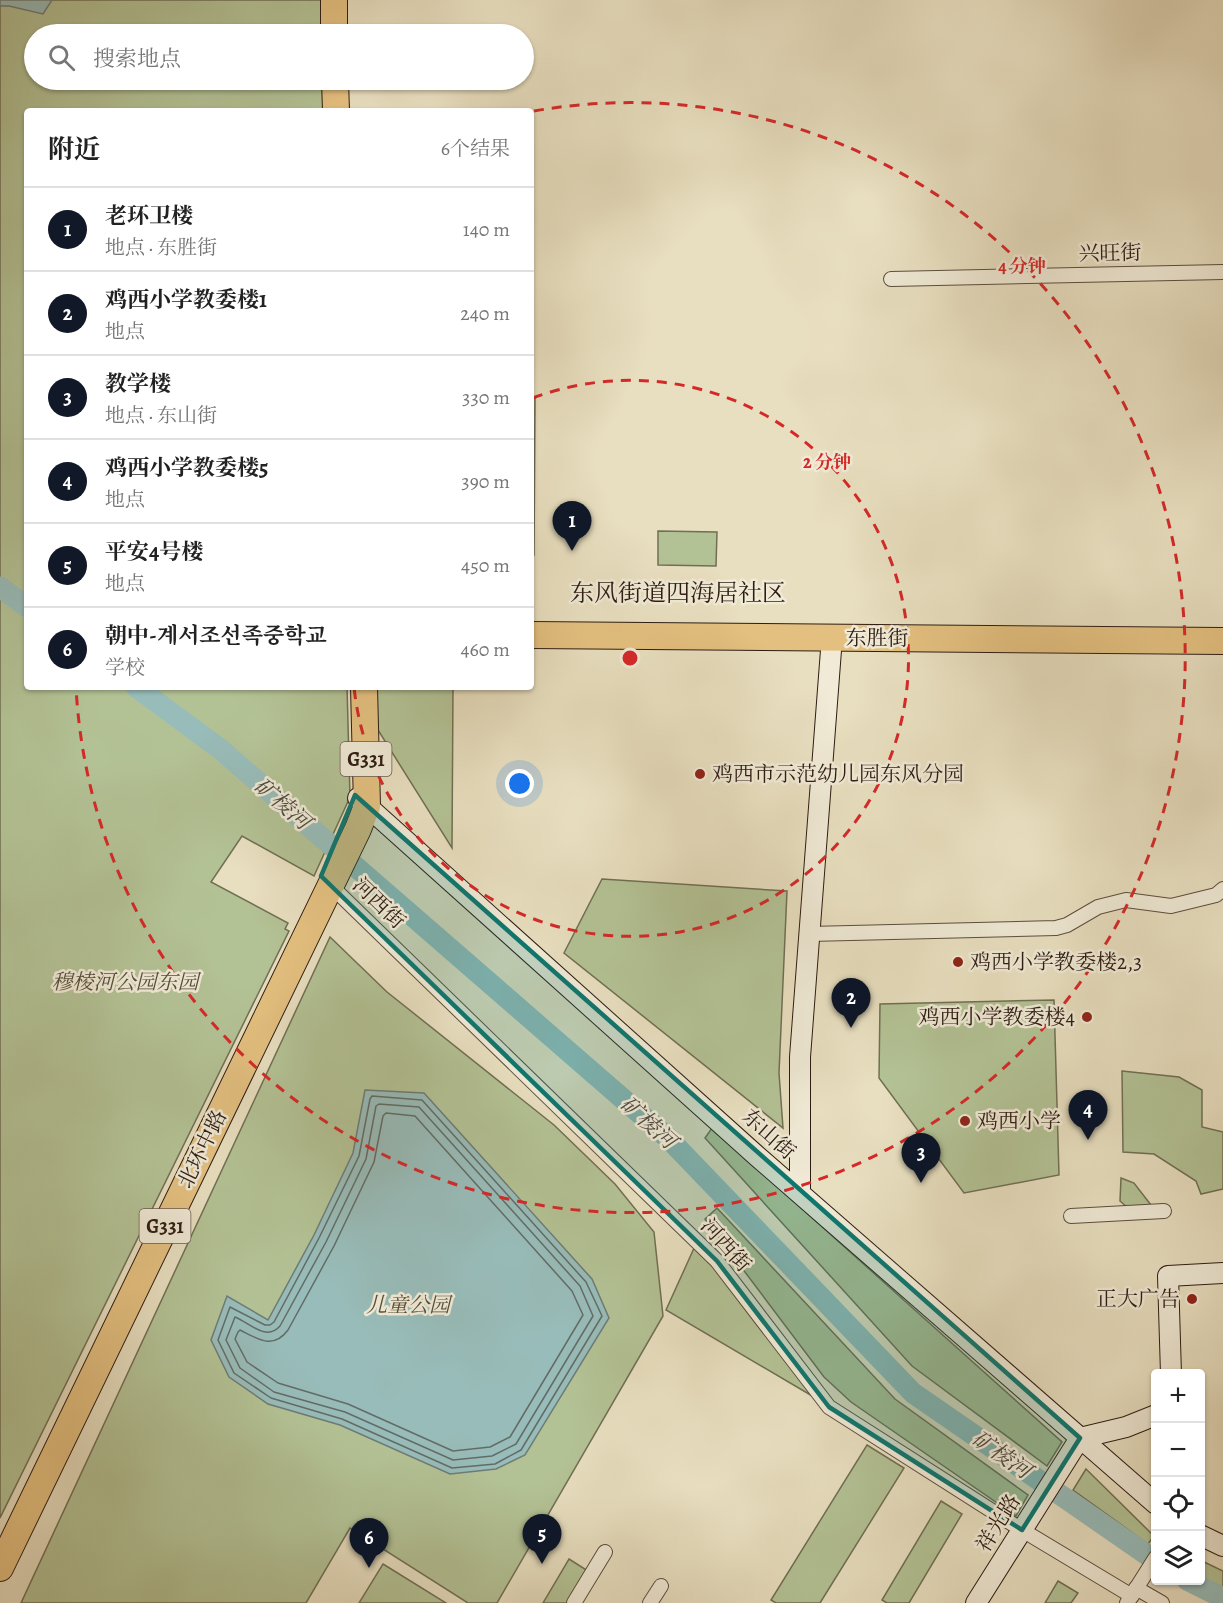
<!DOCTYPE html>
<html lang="zh">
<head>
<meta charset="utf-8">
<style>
  :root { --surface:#fff; --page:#f2f2f2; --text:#222; --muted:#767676; --line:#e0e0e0; --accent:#111827 }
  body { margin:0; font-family:Alegreya,"Noto Serif SC","Noto Serif KR",serif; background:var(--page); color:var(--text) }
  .controls { position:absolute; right:18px; bottom:18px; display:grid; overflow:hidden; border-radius:6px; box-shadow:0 2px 4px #0004 }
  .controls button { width:54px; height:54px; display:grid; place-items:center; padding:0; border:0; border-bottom:2px solid var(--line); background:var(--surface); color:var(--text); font:30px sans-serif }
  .you { position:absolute; left:520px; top:784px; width:21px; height:21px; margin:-15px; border:4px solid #fff; border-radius:50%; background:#1a73e8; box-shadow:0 0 0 9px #1a73e833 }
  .badge { display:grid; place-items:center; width:39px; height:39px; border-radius:50%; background:var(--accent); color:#fff; font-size:20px; font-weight:700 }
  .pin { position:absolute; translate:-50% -50px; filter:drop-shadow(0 2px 3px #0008) }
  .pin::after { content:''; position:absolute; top:32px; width:21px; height:18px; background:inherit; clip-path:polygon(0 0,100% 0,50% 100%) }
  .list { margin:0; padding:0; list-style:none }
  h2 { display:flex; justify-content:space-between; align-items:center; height:78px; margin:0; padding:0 24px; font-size:26px }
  h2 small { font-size:20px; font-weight:400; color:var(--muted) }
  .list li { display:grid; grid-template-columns:39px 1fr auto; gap:18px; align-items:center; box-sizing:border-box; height:84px; padding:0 24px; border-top:2px solid var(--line) }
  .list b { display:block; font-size:22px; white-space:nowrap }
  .list p { margin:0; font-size:20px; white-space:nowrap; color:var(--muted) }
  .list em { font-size:20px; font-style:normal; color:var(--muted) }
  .icon { flex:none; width:33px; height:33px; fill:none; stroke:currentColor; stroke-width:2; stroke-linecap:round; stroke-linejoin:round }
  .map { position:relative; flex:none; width:1223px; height:1603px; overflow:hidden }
  .search { position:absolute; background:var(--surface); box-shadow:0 2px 4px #0004; left:24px; top:24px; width:510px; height:66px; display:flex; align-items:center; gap:15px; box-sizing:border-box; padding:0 21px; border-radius:33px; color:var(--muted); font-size:22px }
  .panel { position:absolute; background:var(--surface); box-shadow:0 2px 4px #0004; left:24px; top:108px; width:510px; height:582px; border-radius:6px }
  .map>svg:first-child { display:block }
</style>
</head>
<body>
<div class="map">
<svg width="1223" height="1603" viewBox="0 0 1223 1603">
  <rect width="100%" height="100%" fill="#e8dfc0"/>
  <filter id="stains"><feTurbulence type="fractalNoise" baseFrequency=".00333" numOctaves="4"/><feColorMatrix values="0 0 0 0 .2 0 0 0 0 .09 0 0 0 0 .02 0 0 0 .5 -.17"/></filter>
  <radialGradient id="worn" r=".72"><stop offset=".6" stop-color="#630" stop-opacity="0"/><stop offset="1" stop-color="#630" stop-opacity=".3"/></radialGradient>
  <g fill="#b3c295" stroke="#706f54" stroke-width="1.5">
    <path d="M 0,0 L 330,0 L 331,34 L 34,34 L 34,80 L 332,80 L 333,111 L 27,111 L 27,687 L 347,687 L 350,797 L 314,876 L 242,836 L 211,882 L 288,923 L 285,929 L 289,931 L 0,1518 Z"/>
    <path d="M 531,397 L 535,398 L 534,555 L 531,555 Z"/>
    <path d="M 658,531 L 717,532 L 716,566 L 658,565 Z"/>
    <path d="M 376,687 L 453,687 L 452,848 L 378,730 Z"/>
    <path d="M 602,879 L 787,891 L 779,1073 L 783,1128 L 564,953 Z"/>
    <path d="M 330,937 L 387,992 L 554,1125 L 615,1184 L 654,1232 L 663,1316 L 497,1603 L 468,1603 L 350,1528 L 306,1603 L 21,1603 Z"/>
    <path d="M 1054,1000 L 1059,1175 L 964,1193 L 879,1078 L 880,1004 Z"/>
    <path d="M 1122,1071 L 1179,1077 L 1202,1090 L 1202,1127 L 1223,1132 L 1223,1189 L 1201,1194 L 1196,1181 L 1154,1154 L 1123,1152 Z"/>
    <path d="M 712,1128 L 1062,1442 L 1047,1466 L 912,1366 L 705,1138 Z"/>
    <path d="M 1121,1178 L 1134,1183 L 1151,1205 L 1128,1208 L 1120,1201 Z"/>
    <path d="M 717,1208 L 895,1399 L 1028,1495 L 1016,1516 L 851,1402 L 824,1377 L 705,1219 Z"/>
    <path d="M 695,1246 L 717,1266 L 814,1397 L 666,1310 Z"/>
    <path d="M 867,1445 L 904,1468 L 820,1603 L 776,1603 L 771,1600 Z"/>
    <path d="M 1086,1469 L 1154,1536 L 1148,1544 L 1073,1490 Z"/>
    <path d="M 941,1501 L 962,1514 L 909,1603 L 887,1603 L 882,1600 Z"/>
    <path d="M 569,1559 L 588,1571 L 568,1603 L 543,1603 Z"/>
    <path d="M 1200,1560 L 1223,1571 L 1223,1588 L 1201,1577 Z"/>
    <path d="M 383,1564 L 446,1603 L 359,1603 Z"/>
    <path d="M 1058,1581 L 1078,1593 L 1071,1603 L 1045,1603 Z"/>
  </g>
  <g fill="#98bcb9" stroke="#6d7c77" stroke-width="1.5">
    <path d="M 0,0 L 52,0 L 43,14 L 9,6 L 0,6 Z"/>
    <path d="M 365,1090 L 424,1093 L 592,1279 L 609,1318 L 525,1455 L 496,1469 L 450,1474 L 340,1425 L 268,1404 L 229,1377 L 211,1340 L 227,1296 L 268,1320 L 314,1235 L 353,1153 Z"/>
  </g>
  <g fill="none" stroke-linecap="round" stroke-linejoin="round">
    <g stroke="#626c66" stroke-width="1.5">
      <path d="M 372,1096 L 422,1100 L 586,1282 L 602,1316 L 521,1450 L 495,1464 L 452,1468 L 342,1419 L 271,1398 L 234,1373 L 218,1340 L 230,1307 L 265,1325 L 270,1325 L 274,1322 L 319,1238 L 359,1156 L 370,1099 Z"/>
      <path d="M 379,1104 L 419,1107 L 580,1286 L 593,1316 L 516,1444 L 492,1456 L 453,1460 L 345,1412 L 274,1392 L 240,1368 L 226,1340 L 235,1317 C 250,1323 266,1342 280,1326 L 326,1242 L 366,1159 L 376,1106 Z"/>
      <path d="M 386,1113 L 415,1116 L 572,1291 L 583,1315 L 510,1437 L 490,1447 L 453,1451 L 348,1404 L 278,1383 L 247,1362 L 235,1339 L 238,1332 L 240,1330 C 258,1339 273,1350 288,1330 L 334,1246 L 374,1162 L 383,1116 Z"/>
    </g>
    <g stroke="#98bcb9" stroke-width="21">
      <path d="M 0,587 L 27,607"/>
      <path d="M 136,687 L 219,748 L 668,1138 L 913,1393 L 1156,1561"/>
      <path d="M 1187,1580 L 1223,1598"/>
    </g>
    <g stroke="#5c4d3e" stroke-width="16">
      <g id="street">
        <path d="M 891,279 L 1223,272"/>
        <path d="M 327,882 L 717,1261 L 829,1407 L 1022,1530 L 1132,1596"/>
        <path d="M 809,934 L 1056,928 L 1067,925 L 1098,907 L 1126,900 L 1171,906 L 1216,895 L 1223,889"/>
        <path d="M 1071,1216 L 1164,1211"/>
        <path d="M 1136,1588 L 1162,1603"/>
        <path d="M 574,1603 L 605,1552"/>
        <path d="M 650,1603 L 661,1586"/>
        <path d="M 1127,1603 L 1156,1557"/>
      </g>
    </g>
    <g stroke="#2d1c13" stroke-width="22">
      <g id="secondary">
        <path d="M 358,798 L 758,1157 L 1156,1504"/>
        <path d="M 800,1193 L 800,1057 L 832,637"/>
        <path d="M 1171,1374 L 1168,1276 L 1223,1273"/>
        <path d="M 1200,1535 L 1223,1546"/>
        <path d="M 976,1603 L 1080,1438 L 1126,1427 L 1156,1415"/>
      </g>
    </g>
    <g stroke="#2d1c13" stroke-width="28">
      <g id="highway">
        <path d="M 334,0 L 334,34"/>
        <path d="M 335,80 L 336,111"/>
        <path d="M 531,635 L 1223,641"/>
        <path d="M 0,1568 L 358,829 L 367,806 L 364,687"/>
      </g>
    </g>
    <use href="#street" stroke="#f0ead6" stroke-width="14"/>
    <use href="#secondary" stroke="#f0ead6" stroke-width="20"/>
    <use href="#highway" stroke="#e4c080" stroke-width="26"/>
  </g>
  <path fill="#0f766e" fill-opacity="0.2" stroke="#0f766e" stroke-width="4.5" stroke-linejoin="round" d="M 355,795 L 1080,1438 L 1022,1530 L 829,1407 L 717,1261 L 321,876 Z"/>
  <g fill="none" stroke="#d62828" stroke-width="3" stroke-dasharray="10 8">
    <path d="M533 398A278 278 0 1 1 354 687"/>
    <path d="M534 111A555 555 0 1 1 76 687"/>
  </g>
  <g fill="#8f2418" stroke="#f0ead6" stroke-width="2">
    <circle cx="700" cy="774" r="6"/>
    <circle cx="958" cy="962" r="6"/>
    <circle cx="1087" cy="1017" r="6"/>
    <circle cx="965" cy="1121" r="6"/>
    <circle cx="1192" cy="1299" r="6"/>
  </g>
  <g text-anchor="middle" stroke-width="5" stroke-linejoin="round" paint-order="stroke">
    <g fill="#f0ead6" stroke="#685a4e" stroke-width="1.5">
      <rect x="340.5" y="742" width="51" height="34" rx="4.5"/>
      <rect x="139.5" y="1209" width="51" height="34" rx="4.5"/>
    </g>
    <g font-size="20" font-weight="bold" fill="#2d1c13">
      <text x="366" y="766">G331</text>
      <text x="165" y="1233">G331</text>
    </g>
    <g font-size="21" fill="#2d1c13" stroke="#f0ead6">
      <text transform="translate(1110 253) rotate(-1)" y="7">兴旺街</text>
      <text x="877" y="645">东胜街</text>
      <text transform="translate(379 903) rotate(44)" y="7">河西街</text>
      <text transform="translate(769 1134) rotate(42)" y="7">东山街</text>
      <text transform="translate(202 1149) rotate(-64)" y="7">北环中路</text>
      <text transform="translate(726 1245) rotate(48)" y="7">河西街</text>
      <text transform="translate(998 1523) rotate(-58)" y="7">祥光路</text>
    </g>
    <g font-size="21" fill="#2d1c13" stroke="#f0ead6" text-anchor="start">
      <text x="712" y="781">鸡西市示范幼儿园东风分园</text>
      <text x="970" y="969">鸡西小学教委楼2,3</text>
      <text x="1075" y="1024" text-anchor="end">鸡西小学教委楼4</text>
      <text x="977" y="1128">鸡西小学</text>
      <text x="1180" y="1306" text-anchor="end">正大广告</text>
    </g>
    <g font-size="21" font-style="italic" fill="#554e3a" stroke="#f0ead6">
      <text x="125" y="989">穆棱河公园东园</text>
      <text x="408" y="1312">儿童公园</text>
    </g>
    <g font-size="22" font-style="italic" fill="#4d4c45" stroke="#f0ead6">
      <text transform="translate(283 803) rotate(41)" y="8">矿棱河</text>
      <text transform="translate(649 1122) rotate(42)" y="8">矿棱河</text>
      <text transform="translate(1002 1454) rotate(35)" y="8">矿棱河</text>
    </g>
    <g font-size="24" fill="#2d1c13" stroke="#f0ead6">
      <text x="678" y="601">东风街道四海居社区</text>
    </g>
  </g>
  <circle cx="630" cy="658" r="9" fill="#d62828" stroke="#f0ead6" stroke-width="3"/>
  <g font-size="18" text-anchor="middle" font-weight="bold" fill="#d62828" stroke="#f0ead6" stroke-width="5" stroke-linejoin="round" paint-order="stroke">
    <text x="1022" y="272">4 分钟</text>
    <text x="827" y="468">2 分钟</text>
  </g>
  <rect width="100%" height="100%" filter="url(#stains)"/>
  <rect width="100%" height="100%" fill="url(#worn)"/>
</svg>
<div class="controls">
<button>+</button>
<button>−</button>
<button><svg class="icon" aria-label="locate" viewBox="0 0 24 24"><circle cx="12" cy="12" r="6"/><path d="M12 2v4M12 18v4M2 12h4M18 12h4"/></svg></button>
<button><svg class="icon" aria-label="layers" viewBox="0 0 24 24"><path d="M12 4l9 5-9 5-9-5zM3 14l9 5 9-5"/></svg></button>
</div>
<div class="you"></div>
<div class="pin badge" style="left:572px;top:551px">1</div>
<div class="pin badge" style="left:851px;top:1028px">2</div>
<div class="pin badge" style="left:921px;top:1183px">3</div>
<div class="pin badge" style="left:1088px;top:1140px">4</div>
<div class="pin badge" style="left:542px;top:1564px">5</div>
<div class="pin badge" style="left:369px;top:1568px">6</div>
<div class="search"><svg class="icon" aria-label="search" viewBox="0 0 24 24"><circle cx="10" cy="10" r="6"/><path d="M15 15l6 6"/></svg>搜索地点</div>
<section class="panel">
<h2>附近<small>6个结果</small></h2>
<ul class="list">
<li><span class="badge">1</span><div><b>老环卫楼</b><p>地点 · 东胜街</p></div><em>140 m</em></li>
<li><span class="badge">2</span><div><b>鸡西小学教委楼1</b><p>地点</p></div><em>240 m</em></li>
<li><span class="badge">3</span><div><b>教学楼</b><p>地点 · 东山街</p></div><em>330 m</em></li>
<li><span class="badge">4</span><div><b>鸡西小学教委楼5</b><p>地点</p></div><em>390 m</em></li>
<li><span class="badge">5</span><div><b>平安4号楼</b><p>地点</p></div><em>450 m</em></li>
<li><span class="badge">6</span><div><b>朝中-계서조선족중학교</b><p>学校</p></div><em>460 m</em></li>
</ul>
</section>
</div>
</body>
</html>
